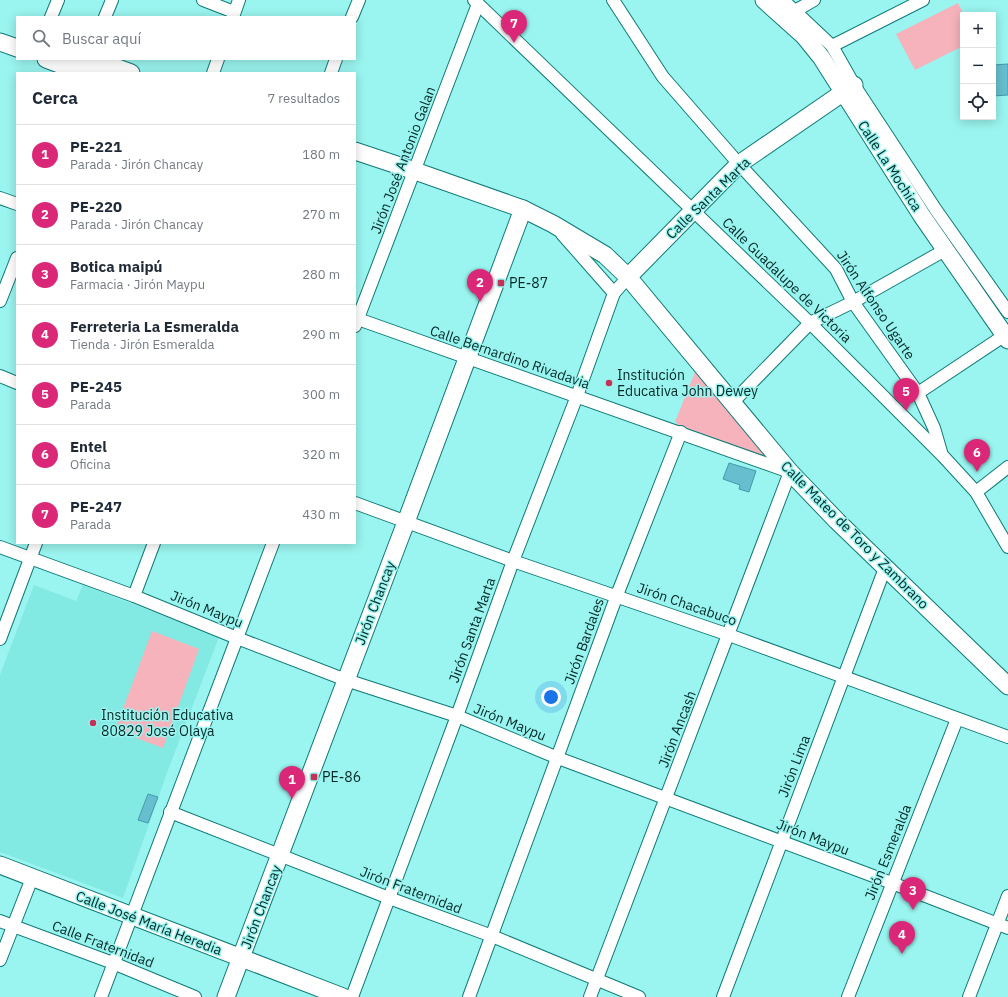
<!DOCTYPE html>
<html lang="es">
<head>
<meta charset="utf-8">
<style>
  :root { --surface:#fff; --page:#f2f2f3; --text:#1f2937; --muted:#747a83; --line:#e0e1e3; --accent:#db2777 }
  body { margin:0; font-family:"IBM Plex Sans",sans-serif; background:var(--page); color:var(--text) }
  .controls { position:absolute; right:12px; top:12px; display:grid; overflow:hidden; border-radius:0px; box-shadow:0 2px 10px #0003 }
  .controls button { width:36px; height:36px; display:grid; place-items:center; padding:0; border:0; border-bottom:1px solid var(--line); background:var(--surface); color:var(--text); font:20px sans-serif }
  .you { position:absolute; left:551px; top:697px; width:14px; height:14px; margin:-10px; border:3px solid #fff; border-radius:50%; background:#1a73e8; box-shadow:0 0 0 6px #1a73e833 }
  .badge { display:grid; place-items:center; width:26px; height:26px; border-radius:50%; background:var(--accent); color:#fff; font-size:13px; font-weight:700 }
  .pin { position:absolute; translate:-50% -33px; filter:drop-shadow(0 1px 2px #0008) }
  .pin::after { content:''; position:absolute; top:21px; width:14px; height:12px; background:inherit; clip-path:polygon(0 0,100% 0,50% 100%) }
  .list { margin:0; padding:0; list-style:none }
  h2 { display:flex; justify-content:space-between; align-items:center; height:52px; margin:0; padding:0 16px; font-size:17px }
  h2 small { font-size:13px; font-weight:400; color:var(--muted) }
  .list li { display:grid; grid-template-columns:26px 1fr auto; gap:12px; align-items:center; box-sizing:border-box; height:60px; padding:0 16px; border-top:1px solid var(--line) }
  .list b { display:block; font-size:15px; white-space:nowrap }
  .list p { margin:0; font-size:13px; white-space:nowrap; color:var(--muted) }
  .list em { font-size:13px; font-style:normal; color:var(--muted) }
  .icon { flex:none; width:22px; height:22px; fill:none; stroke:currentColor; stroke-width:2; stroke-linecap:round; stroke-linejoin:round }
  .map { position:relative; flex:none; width:1008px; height:997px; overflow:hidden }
  .search { position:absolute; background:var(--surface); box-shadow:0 2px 10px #0003; left:16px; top:16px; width:340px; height:44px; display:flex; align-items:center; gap:10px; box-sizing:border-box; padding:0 14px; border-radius:0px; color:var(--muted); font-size:15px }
  .panel { position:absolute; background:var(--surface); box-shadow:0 2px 10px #0003; left:16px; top:72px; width:340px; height:472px; border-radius:0px }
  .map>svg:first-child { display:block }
</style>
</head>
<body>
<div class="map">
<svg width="1008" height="997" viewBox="0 0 1008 997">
  <rect width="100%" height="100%" fill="#9af4ef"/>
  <path fill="#83e9e3" d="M 34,585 L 76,601 L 83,585 L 219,637 L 168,770 L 123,898 L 0,852 L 0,675 Z"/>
  <g fill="#f7b3bb">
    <path d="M 958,3 L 964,15 L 963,15 L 963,46 L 915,70 L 896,34 Z"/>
    <path d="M 695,372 L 790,472 L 676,426 L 677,423 L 675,422 Z"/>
    <path d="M 152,631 L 199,649 L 163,748 L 115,730 Z"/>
  </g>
  <g fill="#67bece" stroke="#429bab">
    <path d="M 1008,64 L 1008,95 L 993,96 L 993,65 Z"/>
    <path d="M 729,463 L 756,471 L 749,492 L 739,489 L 740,485 L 723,479 Z"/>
    <path d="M 148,794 L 158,797 L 148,823 L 138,820 Z"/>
  </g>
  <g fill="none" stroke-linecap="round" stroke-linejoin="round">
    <g stroke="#0f7a76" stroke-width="14">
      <g id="street">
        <path d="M 203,0 L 234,12"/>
        <path d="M 474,0 L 810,323 L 942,455 L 976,492 L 1008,547"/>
        <path d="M 613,0 L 663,77 L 739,164 L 836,269 L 853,302 L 918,393 L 934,428 L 941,452"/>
        <path d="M 783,0 L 832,46 L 854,85 L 936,210 L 1008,312"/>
        <path d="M 795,11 L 814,0"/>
        <path d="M 51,17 L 58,0"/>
        <path d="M 105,17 L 112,0"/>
        <path d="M 233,17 L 239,0"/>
        <path d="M 352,17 L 359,0"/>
        <path d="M 832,46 L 923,0"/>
        <path d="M 213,73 L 218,59"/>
        <path d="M 331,73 L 336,59"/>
        <path d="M 0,198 L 17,204"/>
        <path d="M 562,234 L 614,293"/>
        <path d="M 0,301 L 17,258"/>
        <path d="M 355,318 L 790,472 L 590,997"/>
        <path d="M 355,326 L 478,4"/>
        <path d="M 0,376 L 17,383"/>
        <path d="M 918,393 L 1005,335"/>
        <path d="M 732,403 L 810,323 L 853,302 L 945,250"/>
        <path d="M 976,492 L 1008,467"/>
        <path d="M 355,503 L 513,561 L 729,635 L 1008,737"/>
        <path d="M 0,547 L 134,596 L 237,638 L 346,680 L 457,716 L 558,758 L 892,883 L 1008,928"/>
        <path d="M 134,596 L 154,543"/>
        <path d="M 0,639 L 36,543"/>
        <path d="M 170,812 L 389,898 L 492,936 L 639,997"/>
        <path d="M 0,921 L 113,963 L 195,997"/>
        <path d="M 0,960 L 32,878"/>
        <path d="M 101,997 L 273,543"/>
        <path d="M 352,997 L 457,716 L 513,561 L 577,396 L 614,293 L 628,277"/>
        <path d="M 469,997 L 617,595 L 681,432"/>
        <path d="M 723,997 L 885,568"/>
        <path d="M 848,997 L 957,719"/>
        <path d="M 969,997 L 1008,896"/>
      </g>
    </g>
    <g stroke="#0f7a76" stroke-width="19">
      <g id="secondary">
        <path d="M 764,0 L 804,36 L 821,57 L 922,216 L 1008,340"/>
        <path d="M 0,42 L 17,48"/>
        <path d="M 46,59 L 70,68 L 104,63 L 131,73"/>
        <path d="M 355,151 L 415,171 L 523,209 L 553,224 L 605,255 L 628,277 L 790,472 L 837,521 L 1008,686"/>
        <path d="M 628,277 L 739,164 L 854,85"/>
        <path d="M 0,865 L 343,997"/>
        <path d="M 226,997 L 406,522 L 523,209"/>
      </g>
    </g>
    <use href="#street" stroke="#fff" stroke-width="12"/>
    <use href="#secondary" stroke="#fff" stroke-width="17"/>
  </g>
  <g fill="#c33357" stroke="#9af4ef" stroke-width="1.5">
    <rect x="497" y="279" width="8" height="8" rx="2"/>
    <circle cx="609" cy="383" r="4"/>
    <circle cx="93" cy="723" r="4"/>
    <rect x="310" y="773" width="8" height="8" rx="2"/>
  </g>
  <g text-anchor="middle" stroke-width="3" stroke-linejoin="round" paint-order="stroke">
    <g font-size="14" fill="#002826" stroke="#9af4ef">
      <text transform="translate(403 160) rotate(-69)" y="5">Jirón José Antonio Galan</text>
      <text transform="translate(890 166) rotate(57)" y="5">Calle La Mochica</text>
      <text transform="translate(708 198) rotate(-44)" y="5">Calle Santa Marta</text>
      <text transform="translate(787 280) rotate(44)" y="5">Calle Guadalupe de Victoria</text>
      <text transform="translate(876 305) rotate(56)" y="5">Jirón Alfonso Ugarte</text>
      <text transform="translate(510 357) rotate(19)" y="5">Calle Bernardino Rivadavia</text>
      <text transform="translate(855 535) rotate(45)" y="5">Calle Mateo de Toro y Zambrano</text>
      <text transform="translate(375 603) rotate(-69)" y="5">Jirón Chancay</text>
      <text transform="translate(687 604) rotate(19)" y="5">Jirón Chacabuco</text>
      <text transform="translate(207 609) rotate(22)" y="5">Jirón Maypu</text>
      <text transform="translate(472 630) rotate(-70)" y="5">Jirón Santa Marta</text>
      <text transform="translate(584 641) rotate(-70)" y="5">Jirón Bardales</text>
      <text transform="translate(510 722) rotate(22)" y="5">Jirón Maypu</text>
      <text transform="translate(677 729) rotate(-69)" y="5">Jirón Ancash</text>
      <text transform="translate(794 766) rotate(-69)" y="5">Jirón Lima</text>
      <text transform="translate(813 837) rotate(21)" y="5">Jirón Maypu</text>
      <text transform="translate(888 852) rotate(-68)" y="5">Jirón Esmeralda</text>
      <text transform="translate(411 890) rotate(21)" y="5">Jirón Fraternidad</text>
      <text transform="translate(261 907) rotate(-69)" y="5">Jirón Chancay</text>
      <text transform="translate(149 923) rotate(21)" y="5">Calle José María Heredia</text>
      <text transform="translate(103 944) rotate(21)" y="5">Calle Fraternidad</text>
    </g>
    <g font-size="14" fill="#002826" stroke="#9af4ef" text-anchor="start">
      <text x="509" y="288">PE-87</text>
      <text x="617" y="380">Institución<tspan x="617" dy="16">Educativa John Dewey</tspan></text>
      <text x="101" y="720">Institución Educativa<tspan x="101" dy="16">80829 José Olaya</tspan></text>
      <text x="322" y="782">PE-86</text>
    </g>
  </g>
</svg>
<div class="controls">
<button>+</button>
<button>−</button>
<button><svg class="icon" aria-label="locate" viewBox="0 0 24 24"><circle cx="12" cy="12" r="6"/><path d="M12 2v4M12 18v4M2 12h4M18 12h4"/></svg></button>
</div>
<div class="you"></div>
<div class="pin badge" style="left:292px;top:799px">1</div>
<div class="pin badge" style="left:480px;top:302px">2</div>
<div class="pin badge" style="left:913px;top:910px">3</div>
<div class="pin badge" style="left:902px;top:954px">4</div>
<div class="pin badge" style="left:906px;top:411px">5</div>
<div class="pin badge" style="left:977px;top:472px">6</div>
<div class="pin badge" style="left:514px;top:43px">7</div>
<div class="search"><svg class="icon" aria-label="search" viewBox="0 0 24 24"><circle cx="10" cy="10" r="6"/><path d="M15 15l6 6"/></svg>Buscar aquí</div>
<section class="panel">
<h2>Cerca<small>7 resultados</small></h2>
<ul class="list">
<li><span class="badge">1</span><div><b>PE-221</b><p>Parada · Jirón Chancay</p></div><em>180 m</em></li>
<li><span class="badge">2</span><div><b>PE-220</b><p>Parada · Jirón Chancay</p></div><em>270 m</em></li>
<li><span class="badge">3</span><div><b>Botica maipú</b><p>Farmacia · Jirón Maypu</p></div><em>280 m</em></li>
<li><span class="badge">4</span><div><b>Ferreteria La Esmeralda</b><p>Tienda · Jirón Esmeralda</p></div><em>290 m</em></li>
<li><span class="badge">5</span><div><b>PE-245</b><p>Parada</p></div><em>300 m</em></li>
<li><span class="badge">6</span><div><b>Entel</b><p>Oficina</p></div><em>320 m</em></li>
<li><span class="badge">7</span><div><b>PE-247</b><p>Parada</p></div><em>430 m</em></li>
</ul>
</section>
</div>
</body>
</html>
